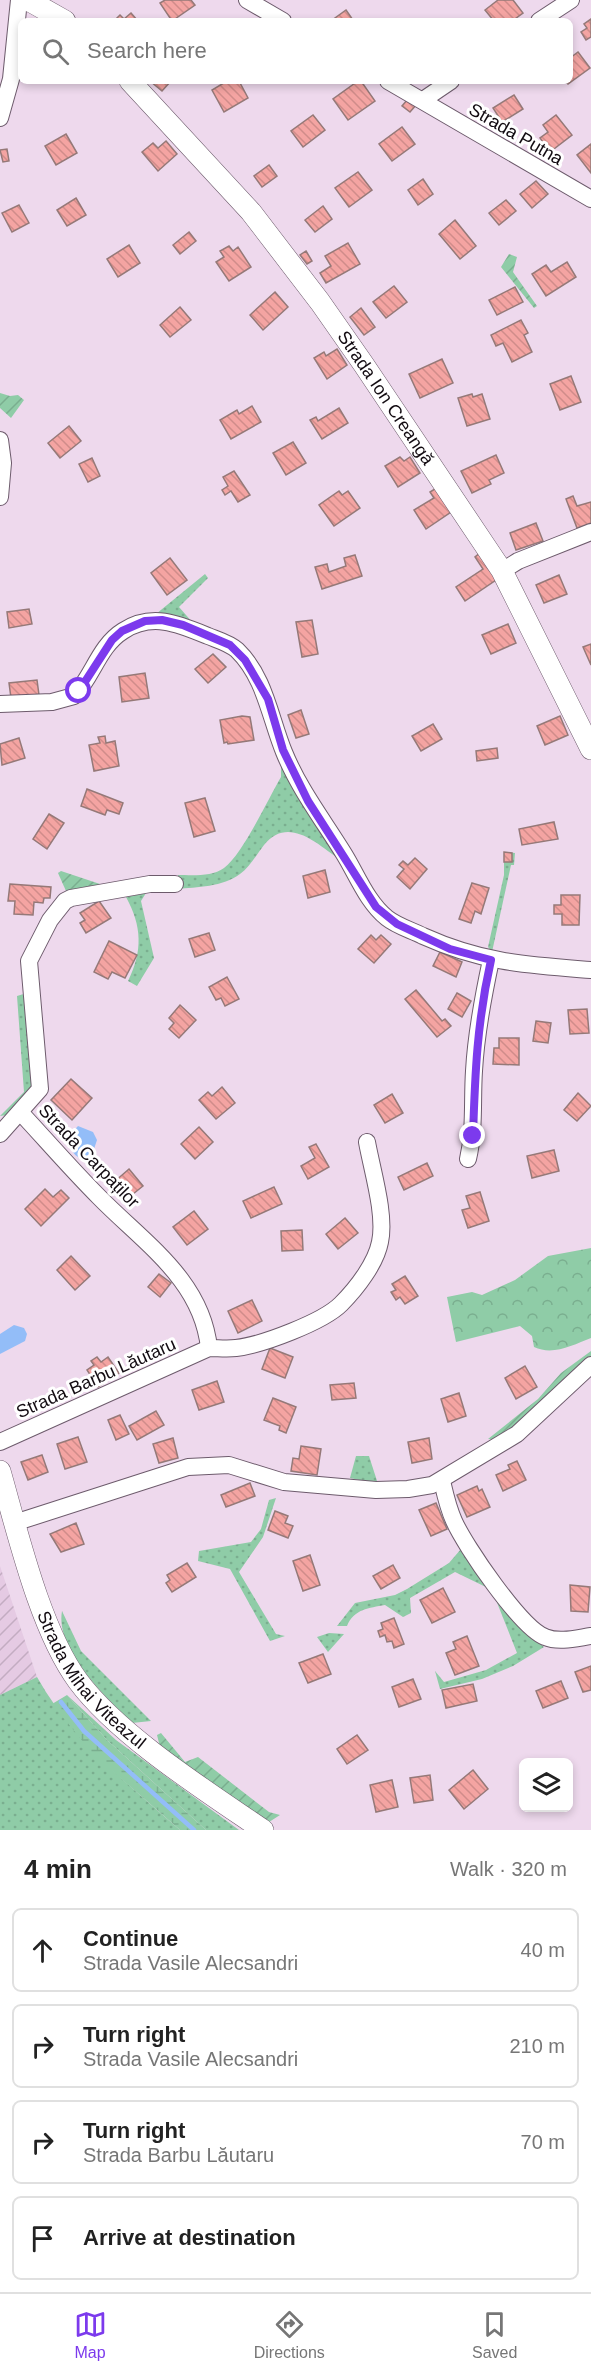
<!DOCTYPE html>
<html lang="en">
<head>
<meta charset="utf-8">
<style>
  :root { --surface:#fff; --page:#f6f6f6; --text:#222; --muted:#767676; --line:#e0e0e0; --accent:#7c3aed }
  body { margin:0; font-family:Helvetica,sans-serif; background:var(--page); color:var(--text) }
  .controls { position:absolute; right:18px; bottom:18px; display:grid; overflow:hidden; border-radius:9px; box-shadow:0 3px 9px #0003 }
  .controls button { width:54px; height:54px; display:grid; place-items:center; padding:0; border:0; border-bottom:2px solid var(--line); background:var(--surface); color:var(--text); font:30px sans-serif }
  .stop { position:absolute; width:18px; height:18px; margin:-14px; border:4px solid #7c3aed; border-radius:50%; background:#fff }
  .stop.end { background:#7c3aed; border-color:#fff; box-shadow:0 2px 6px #0008 }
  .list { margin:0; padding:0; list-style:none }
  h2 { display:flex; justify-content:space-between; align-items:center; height:78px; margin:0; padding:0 24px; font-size:26px }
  h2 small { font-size:20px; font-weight:400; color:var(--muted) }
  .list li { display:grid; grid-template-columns:39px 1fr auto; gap:18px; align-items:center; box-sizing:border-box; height:84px; margin:0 12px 12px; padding:0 12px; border:2px solid var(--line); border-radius:9px }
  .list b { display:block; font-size:22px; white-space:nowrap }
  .list p { margin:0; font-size:20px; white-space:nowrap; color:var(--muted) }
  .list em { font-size:20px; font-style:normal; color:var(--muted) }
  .icon { flex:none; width:33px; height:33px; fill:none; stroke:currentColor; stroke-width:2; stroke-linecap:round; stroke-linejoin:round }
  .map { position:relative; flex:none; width:591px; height:1830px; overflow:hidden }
  .search { position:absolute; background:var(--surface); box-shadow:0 3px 9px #0003; left:18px; right:18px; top:18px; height:66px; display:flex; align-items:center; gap:15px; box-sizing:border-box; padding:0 21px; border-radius:9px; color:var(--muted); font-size:22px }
  .sheet { height:462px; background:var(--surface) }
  nav { display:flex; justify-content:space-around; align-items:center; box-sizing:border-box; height:84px; border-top:2px solid var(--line); background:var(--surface); font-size:16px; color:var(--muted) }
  nav a { display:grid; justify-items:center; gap:3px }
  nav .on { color:var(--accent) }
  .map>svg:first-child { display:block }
</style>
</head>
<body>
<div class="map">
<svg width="591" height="1830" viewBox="0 0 591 1830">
  <defs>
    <pattern id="industrial-furrows" width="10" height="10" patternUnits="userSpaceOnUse" patternTransform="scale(1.5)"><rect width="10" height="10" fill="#e5cae3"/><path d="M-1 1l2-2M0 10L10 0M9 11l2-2" fill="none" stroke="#c3acc2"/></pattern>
    <pattern id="grass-dots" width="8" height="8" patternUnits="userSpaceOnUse" patternTransform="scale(1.5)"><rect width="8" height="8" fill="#8fcca7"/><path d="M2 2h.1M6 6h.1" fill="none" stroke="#7aae8f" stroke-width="1.8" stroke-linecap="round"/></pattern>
    <pattern id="forest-crowns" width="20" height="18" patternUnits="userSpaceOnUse" patternTransform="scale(1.5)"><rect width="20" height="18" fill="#8fcca7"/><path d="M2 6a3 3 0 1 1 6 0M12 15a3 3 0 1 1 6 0" fill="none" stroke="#7aae8f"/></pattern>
    <pattern id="wetland-marsh" width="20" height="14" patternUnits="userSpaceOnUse" patternTransform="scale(1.5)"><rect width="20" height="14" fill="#8fcca7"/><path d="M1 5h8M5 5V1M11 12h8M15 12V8" fill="none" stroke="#7aae8f"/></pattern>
    <pattern id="garden-furrows" width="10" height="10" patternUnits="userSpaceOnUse" patternTransform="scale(1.5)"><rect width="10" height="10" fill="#8fcca7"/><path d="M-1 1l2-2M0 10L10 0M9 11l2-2" fill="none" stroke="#7aae8f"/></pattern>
    <pattern id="building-back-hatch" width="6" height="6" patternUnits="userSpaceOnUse" patternTransform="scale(1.5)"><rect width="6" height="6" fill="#f4a4a2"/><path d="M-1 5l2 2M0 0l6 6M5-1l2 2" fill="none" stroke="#d08c8a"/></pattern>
  </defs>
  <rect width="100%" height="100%" fill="#eed9ed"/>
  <path fill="url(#industrial-furrows)" d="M 0,1566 L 37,1677 L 0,1695 Z"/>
  <g fill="url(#grass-dots)">
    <path d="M 205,574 L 208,578 L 179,607 L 193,623 L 156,614 Z"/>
    <path d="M 281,763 L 336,857 C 314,841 287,817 264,845 C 256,855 250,867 240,874 C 223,887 197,887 177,889 L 178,875 C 192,875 212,877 224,868 C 243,854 268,799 281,777 Z"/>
    <path d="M 504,852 L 515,853 L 514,865 L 511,865 L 492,952 L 488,947 L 504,875 Z"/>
    <path d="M 146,893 L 141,901 L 154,958 L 137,986 L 128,981 C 143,951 142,926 126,897 Z"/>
    <path d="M 27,993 L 34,1087 L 7,1115 L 0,1116 L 24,1092 L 17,996 Z"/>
    <path d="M 356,1456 L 369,1456 L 378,1484 L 350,1478 Z"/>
    <path d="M 276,1498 L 263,1537 L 239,1572 L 276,1634 L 285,1636 L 270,1641 L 230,1569 L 198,1561 L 199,1551 L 251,1542 L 261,1529 L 269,1500 Z"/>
    <path d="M 461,1549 L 522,1627 L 544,1647 L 513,1666 L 482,1679 L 440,1689 L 435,1671 L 444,1682 L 486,1670 L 517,1653 L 492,1590 L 455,1572 L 410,1598 L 411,1613 L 403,1617 L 385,1605 C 369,1608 354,1609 347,1626 L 337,1626 L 355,1603 L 395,1595 L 407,1589 L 449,1563 Z"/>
    <path d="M 62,1611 L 81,1651 L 151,1721 L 132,1723 C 106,1697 55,1650 62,1611 Z"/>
    <path d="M 329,1633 L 344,1634 L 328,1652 L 317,1637 Z"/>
    <path d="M 37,1677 C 72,1739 126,1783 180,1830 L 0,1830 L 0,1695 Z"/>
    <path d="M 67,1695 L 116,1740 L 239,1830 L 206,1830 L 107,1740 Z"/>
  </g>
  <path fill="url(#forest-crowns)" d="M 591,1248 L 591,1338 C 573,1345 553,1356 534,1347 L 532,1336 L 520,1326 L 456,1342 L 447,1297 L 472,1292 L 482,1295 L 515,1280 L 548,1256 Z"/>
  <path fill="url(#wetland-marsh)" d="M 67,1695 L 107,1740 L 206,1830 L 180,1830 L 94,1755 L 52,1704 Z"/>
  <g fill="url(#garden-furrows)">
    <path d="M 509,254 L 517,257 L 513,272 L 537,306 L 534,308 L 501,267 Z"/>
    <path d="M 0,393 L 10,396 L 18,395 L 24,400 L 11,418 L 0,408 Z"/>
    <path d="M 61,871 L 109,887 L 66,891 L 58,873 Z"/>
    <path d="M 591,1351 L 591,1358 L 498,1440 L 488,1439 L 538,1399 L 561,1373 Z"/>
    <path d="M 161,1733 L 185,1762 L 198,1757 L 269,1812 L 280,1815 L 266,1824 L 160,1747 L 157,1735 Z"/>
  </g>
  <g fill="#93bdf8">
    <path d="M 78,1126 L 93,1132 L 97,1140 L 93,1152 L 82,1159 C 72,1155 68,1146 69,1136 Z"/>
    <path d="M 14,1325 L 24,1328 L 27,1334 L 25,1341 L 0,1354 L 0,1334 Z"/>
  </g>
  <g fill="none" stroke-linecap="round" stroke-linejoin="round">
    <path stroke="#93bdf8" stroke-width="4.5" d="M 61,1702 L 84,1731 L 194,1830"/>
  </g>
  <g fill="url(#building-back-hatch)" stroke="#957978" stroke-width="1.5">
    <path d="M 165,0 L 191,0 L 195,5 L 172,21 L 160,3 Z"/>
    <path d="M 498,0 L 513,0 L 523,13 L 512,21 L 494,21 L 485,10 Z"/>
    <path d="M 346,10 L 353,20 L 331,21 Z"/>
    <path d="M 131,13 L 138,21 L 116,19 L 120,15 L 124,19 Z"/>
    <path d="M 591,19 L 591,37 L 586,40 L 581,32 L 587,28 L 584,24 Z"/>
    <path d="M 578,52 L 590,68 L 568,84 L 565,81 L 570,81 L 570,58 Z"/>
    <path d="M 150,81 L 171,81 L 162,91 Z"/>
    <path d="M 227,81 L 239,81 L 248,98 L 224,112 L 212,90 Z"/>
    <path d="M 358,81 L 361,81 L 375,101 L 348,120 L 333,99 Z"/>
    <path d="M 514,95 L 523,109 L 502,122 L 493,108 Z"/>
    <path d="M 408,99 L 416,105 L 410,112 L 402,106 Z"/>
    <path d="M 313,115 L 325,130 L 303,147 L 291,131 Z"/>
    <path d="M 556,115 L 572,135 L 550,152 L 540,138 L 548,132 L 543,125 Z"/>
    <path d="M 402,127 L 415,144 L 392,161 L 379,144 Z"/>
    <path d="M 66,134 L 77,153 L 56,165 L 45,146 Z"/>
    <path d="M 166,141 L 177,154 L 158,171 L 142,152 L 153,143 L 158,148 Z"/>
    <path d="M 591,144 L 591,173 L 577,155 Z"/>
    <path d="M 7,149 L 9,161 L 3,162 L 0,150 Z"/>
    <path d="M 269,165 L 277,176 L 262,187 L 254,176 Z"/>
    <path d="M 358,172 L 372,190 L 349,207 L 335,188 Z"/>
    <path d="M 423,179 L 433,194 L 418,205 L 408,190 Z"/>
    <path d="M 536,181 L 548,194 L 532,208 L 520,194 Z"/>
    <path d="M 76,198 L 86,215 L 67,226 L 57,210 Z"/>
    <path d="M 506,200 L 516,211 L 499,225 L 489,213 Z"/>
    <path d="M 19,205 L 29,223 L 12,232 L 2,213 Z"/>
    <path d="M 323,206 L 332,219 L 315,232 L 305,220 Z"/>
    <path d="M 455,220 L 476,246 L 460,259 L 439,234 Z"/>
    <path d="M 189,232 L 196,241 L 180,254 L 173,245 Z"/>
    <path d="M 348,243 L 360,264 L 326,283 L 320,273 L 331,266 L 325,256 Z"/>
    <path d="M 129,245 L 140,263 L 118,277 L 107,259 Z"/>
    <path d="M 229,246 L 233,251 L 238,247 L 251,267 L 229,281 L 216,262 L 224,257 L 220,251 Z"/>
    <path d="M 306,251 L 312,261 L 307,264 L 300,255 Z"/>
    <path d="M 567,262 L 576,277 L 546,296 L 532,274 L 546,265 L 551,272 Z"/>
    <path d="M 394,286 L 407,302 L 386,318 L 373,302 Z"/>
    <path d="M 515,287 L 523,302 L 497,315 L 489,300 Z"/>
    <path d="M 275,292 L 288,307 L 263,330 L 250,315 Z"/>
    <path d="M 180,307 L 191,320 L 170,337 L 160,325 Z"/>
    <path d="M 361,308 L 375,327 L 364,335 L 350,317 Z"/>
    <path d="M 521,320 L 528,333 L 524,335 L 532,352 L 512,362 L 503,343 L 496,346 L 491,335 Z"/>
    <path d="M 337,349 L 347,365 L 327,379 L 314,358 L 324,352 L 326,356 Z"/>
    <path d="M 442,359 L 453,383 L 420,398 L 409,374 Z"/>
    <path d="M 571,376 L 581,402 L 560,410 L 550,384 Z"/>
    <path d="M 472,394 L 473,397 L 482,394 L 490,419 L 467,426 L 458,398 Z"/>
    <path d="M 252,406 L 261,422 L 231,439 L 220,420 L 237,410 L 239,414 Z"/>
    <path d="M 339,408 L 348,423 L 322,439 L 310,420 L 316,417 L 318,421 Z"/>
    <path d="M 69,426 L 81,441 L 60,458 L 48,443 Z"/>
    <path d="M 293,442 L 306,463 L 286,475 L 273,453 Z"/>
    <path d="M 496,455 L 504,473 L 489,480 L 491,484 L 472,493 L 461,471 Z"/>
    <path d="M 400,457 L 404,461 L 410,457 L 420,473 L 398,487 L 385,466 Z"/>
    <path d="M 92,458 L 100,476 L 88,482 L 79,464 Z"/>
    <path d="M 234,471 L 250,495 L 238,502 L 231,491 L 225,495 L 222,490 L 228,486 L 223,477 Z"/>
    <path d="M 438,487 L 454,510 L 426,529 L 414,510 L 434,498 L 430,492 Z"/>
    <path d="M 339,491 L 342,495 L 348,491 L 360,508 L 334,526 L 319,505 Z"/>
    <path d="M 573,496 L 577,506 L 591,502 L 591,523 L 577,528 L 566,499 Z"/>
    <path d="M 536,523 L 543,541 L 516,550 L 510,533 Z"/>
    <path d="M 481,552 L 499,578 L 465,601 L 456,587 L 483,569 L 475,557 Z"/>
    <path d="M 355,555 L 362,576 L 322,589 L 315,567 L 327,564 L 329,572 L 346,566 L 344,558 Z"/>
    <path d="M 170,558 L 187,580 L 167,595 L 151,573 Z"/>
    <path d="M 559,575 L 567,594 L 544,603 L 536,585 Z"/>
    <path d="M 29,609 L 32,624 L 9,628 L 7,612 Z"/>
    <path d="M 312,620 L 318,654 L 302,657 L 296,622 Z"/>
    <path d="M 508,624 L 516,643 L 491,654 L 482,635 Z"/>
    <path d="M 591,644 L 591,665 L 583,647 Z"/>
    <path d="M 213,654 L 226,667 L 208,683 L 195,669 Z"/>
    <path d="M 145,673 L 149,698 L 122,702 L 119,677 Z"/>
    <path d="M 37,680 L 39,695 L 11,698 L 9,683 Z"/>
    <path d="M 301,710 L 309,734 L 296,738 L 288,715 Z"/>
    <path d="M 242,716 L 250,717 L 254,740 L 228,744 L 227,742 L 224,743 L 220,720 Z"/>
    <path d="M 560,716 L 568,735 L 545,745 L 537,726 Z"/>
    <path d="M 433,724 L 442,739 L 421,751 L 412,736 Z"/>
    <path d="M 105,736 L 106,743 L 115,741 L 119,766 L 94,771 L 89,745 L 100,743 L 98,737 Z"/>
    <path d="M 19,738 L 25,758 L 2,765 L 0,744 Z"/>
    <path d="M 497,748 L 498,758 L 477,761 L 476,751 Z"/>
    <path d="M 87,789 L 123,803 L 119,814 L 107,810 L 105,815 L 81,806 Z"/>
    <path d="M 205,798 L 215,831 L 194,837 L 185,803 Z"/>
    <path d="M 49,814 L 64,823 L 47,849 L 33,839 Z"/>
    <path d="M 554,822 L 558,839 L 522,845 L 519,829 Z"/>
    <path d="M 504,852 L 512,853 L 512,862 L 504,862 Z"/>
    <path d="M 415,858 L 427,869 L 410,889 L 397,877 L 404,869 L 399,865 L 403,861 L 408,865 Z"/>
    <path d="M 325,870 L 330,892 L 308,898 L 303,876 Z"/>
    <path d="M 472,883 L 489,888 L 481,914 L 475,911 L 471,923 L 459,919 Z"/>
    <path d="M 10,884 L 51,887 L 50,898 L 44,898 L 43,903 L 34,902 L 33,915 L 14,914 L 15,901 L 8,901 Z"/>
    <path d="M 561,895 L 580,895 L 579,925 L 562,925 L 562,914 L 554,914 L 554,905 L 561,905 Z"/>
    <path d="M 99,901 L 111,918 L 86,933 L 80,923 L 85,920 L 80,913 Z"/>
    <path d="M 209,933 L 215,950 L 195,957 L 189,939 Z"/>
    <path d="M 371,935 L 376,940 L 381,935 L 391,944 L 374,963 L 358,949 Z"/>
    <path d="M 109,941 L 137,955 L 125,978 L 112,972 L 108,979 L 94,972 Z"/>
    <path d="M 440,952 L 462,962 L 456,977 L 433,966 Z"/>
    <path d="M 227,977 L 239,999 L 225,1006 L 221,998 L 216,1000 L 209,987 Z"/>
    <path d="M 416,990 L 442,1021 L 445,1019 L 451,1026 L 437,1037 L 405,999 Z"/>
    <path d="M 457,993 L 471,1001 L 462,1017 L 448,1009 Z"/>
    <path d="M 180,1005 L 196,1020 L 179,1038 L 169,1029 L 174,1023 L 169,1018 Z"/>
    <path d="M 587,1009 L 589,1033 L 570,1034 L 568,1010 Z"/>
    <path d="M 536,1021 L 551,1023 L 548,1043 L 533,1041 Z"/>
    <path d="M 499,1038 L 519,1038 L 519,1065 L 493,1064 L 494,1048 L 499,1048 Z"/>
    <path d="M 71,1079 L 92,1098 L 72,1120 L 51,1100 Z"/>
    <path d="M 222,1087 L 235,1103 L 216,1119 L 199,1100 L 208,1092 L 212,1096 Z"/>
    <path d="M 578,1093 L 591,1106 L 577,1121 L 564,1110 Z"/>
    <path d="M 392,1094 L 403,1113 L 385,1123 L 374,1105 Z"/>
    <path d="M 199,1127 L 213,1142 L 195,1159 L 181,1144 Z"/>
    <path d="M 316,1144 L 329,1167 L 308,1179 L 301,1166 L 315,1158 L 309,1147 Z"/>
    <path d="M 554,1150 L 559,1171 L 532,1178 L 527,1156 Z"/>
    <path d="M 427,1163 L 433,1176 L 404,1190 L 398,1177 Z"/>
    <path d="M 129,1169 L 143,1186 L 128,1198 L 114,1182 Z"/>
    <path d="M 274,1187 L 282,1204 L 251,1218 L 243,1201 Z"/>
    <path d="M 45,1189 L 53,1197 L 61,1190 L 69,1198 L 41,1226 L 25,1209 Z"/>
    <path d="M 480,1192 L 489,1221 L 468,1228 L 462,1210 L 470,1208 L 466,1196 Z"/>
    <path d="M 194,1211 L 208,1229 L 187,1245 L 173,1227 Z"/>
    <path d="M 345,1218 L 358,1233 L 338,1249 L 326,1234 Z"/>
    <path d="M 302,1230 L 303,1250 L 282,1251 L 281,1231 Z"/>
    <path d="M 71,1256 L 90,1276 L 75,1290 L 57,1270 Z"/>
    <path d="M 159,1274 L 171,1283 L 160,1297 L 148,1287 Z"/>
    <path d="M 405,1276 L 418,1296 L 405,1304 L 400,1297 L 396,1300 L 391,1292 L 396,1290 L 392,1284 Z"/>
    <path d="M 252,1300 L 262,1321 L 238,1333 L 228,1311 Z"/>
    <path d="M 270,1348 L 293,1357 L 285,1378 L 262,1369 Z"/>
    <path d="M 97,1357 L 101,1362 L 108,1357 L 119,1373 L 98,1387 L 87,1370 L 94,1365 L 91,1361 Z"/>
    <path d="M 525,1366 L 537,1387 L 516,1399 L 505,1378 Z"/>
    <path d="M 217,1381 L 224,1402 L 199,1410 L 192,1390 Z"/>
    <path d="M 354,1383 L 356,1398 L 332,1400 L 330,1385 Z"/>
    <path d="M 459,1393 L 466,1416 L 448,1422 L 441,1399 Z"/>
    <path d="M 273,1398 L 296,1407 L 286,1433 L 279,1430 L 280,1426 L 264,1420 Z"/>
    <path d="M 156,1411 L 164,1425 L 137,1440 L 129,1426 Z"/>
    <path d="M 120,1415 L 129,1434 L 116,1440 L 108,1420 Z"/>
    <path d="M 78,1437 L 87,1462 L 65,1469 L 57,1444 Z"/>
    <path d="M 173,1438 L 178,1458 L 159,1463 L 153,1444 Z"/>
    <path d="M 429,1438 L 432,1459 L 412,1463 L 408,1442 Z"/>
    <path d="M 301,1446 L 321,1449 L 317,1475 L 291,1471 L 293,1458 L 299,1459 Z"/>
    <path d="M 42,1455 L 48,1472 L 28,1480 L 21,1462 Z"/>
    <path d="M 517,1461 L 526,1480 L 503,1491 L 496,1475 L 510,1469 L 508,1465 Z"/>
    <path d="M 250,1483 L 255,1496 L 226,1507 L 221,1495 Z"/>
    <path d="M 477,1486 L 479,1491 L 482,1489 L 490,1507 L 467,1517 L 457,1495 Z"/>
    <path d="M 436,1503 L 447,1529 L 431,1536 L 419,1510 Z"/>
    <path d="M 275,1511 L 288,1516 L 285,1523 L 293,1526 L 288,1538 L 268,1530 Z"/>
    <path d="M 76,1523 L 84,1544 L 61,1552 L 50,1534 Z"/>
    <path d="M 310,1555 L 320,1585 L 303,1591 L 293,1561 Z"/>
    <path d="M 187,1563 L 196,1577 L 172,1592 L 166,1583 L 170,1580 L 167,1575 Z"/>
    <path d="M 393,1565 L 400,1578 L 381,1589 L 373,1576 Z"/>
    <path d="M 570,1585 L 590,1587 L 588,1612 L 571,1611 Z"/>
    <path d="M 443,1588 L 455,1612 L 432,1623 L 420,1600 Z"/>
    <path d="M 394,1618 L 404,1644 L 394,1648 L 392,1641 L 387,1642 L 385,1635 L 380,1637 L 378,1631 L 383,1629 L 381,1623 Z"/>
    <path d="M 467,1636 L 479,1666 L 455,1675 L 446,1653 L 456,1649 L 453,1642 Z"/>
    <path d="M 323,1654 L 331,1674 L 308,1683 L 299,1663 Z"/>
    <path d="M 591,1666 L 591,1690 L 583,1692 L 575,1672 Z"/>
    <path d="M 413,1679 L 421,1699 L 399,1707 L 392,1687 Z"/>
    <path d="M 561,1681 L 568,1698 L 543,1708 L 536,1691 Z"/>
    <path d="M 473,1684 L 477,1701 L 446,1708 L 442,1690 Z"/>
    <path d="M 357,1735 L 368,1750 L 347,1764 L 337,1749 Z"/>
    <path d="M 473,1770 L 488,1789 L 464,1809 L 449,1790 Z"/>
    <path d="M 430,1775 L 433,1800 L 414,1803 L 410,1778 Z"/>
    <path d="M 392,1780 L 398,1807 L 376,1812 L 370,1785 Z"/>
  </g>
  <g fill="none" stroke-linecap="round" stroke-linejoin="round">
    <g stroke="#6d5b6c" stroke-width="18">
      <g id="minor">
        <path d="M 247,0 L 283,21"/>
        <path d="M 539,21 L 571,0"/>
        <path d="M 388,81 L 591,199"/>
        <path d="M 423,100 L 451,81"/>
        <path d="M 0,118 L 11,79 L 19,0"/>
        <path d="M 0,440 L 3,463 L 0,497"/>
        <path d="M 502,571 L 518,561 L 591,532"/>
        <path d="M 0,704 L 52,702 L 74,696 C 93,676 99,646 123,631 C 152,612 179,624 208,636 C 218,640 229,643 237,650 C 265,677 270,718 284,752 C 299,789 323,820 344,854 C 357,875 367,902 387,918 C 397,926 411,930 423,936 C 483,963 527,965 591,970"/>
        <path d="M 21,1113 C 47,1141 72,1170 99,1197 C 144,1243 202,1280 209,1348"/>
        <path d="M 0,1134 L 40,1089 L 29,961 L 50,920 L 65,901 L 71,898 L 150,884 L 175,884"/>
        <path d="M 468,1159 C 475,1129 472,1101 474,1071 C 476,1034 483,997 491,960"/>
        <path d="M 0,1442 L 209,1348 C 218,1348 227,1349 236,1348 C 262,1345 323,1322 341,1304 C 357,1288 376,1263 380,1242 C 386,1215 372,1170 367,1142"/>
        <path d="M 442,1481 C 445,1494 448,1508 454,1521 C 465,1546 521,1628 545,1637 C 559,1643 577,1638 591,1636"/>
        <path d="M 14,1523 L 188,1467 L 229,1465 L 284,1482 L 376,1490 L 408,1489 L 432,1485 L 517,1434 L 591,1365"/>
      </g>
    </g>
    <g stroke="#6d5b6c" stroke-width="22">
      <g id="tertiary">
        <path d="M 28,0 L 65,21"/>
        <path id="s1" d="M 130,81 L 251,212 L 320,302 L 364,365 L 502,571 L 591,749"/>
        <path id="s2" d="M 0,1471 C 18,1534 40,1629 78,1681 C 118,1735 206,1791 263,1830"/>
      </g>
    </g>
    <use href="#minor" stroke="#fff" stroke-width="16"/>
    <use href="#tertiary" stroke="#fff" stroke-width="21"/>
  </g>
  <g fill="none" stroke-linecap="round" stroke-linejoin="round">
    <path stroke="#7c3aed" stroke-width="8" d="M 79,691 L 112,640 L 122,631 L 145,621 L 162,620 L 183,625 L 230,645 L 245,660 L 268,699 L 283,750 L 308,801 L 376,907 L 397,924 L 450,949 L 491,960 C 477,1022 475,1074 473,1136"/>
  </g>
  <g text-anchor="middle" stroke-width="6" stroke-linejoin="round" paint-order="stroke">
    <g font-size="18" fill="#120b11" stroke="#fff">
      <text transform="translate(516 134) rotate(30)" y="6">Strada Putna</text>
      <text dy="6" stroke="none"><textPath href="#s1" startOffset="408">Strada Ion Creangă</textPath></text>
      <text transform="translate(89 1156) rotate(46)" y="6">Strada Carpaților</text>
      <text transform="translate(96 1378) rotate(-24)" y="6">Strada Barbu Lăutaru</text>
      <text dy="6" stroke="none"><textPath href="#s2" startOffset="232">Strada Mihai Viteazul</textPath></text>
    </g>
  </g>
</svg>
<div class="controls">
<button><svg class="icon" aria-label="layers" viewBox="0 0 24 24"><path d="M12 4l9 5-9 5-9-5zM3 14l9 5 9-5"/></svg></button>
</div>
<div class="stop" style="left:79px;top:691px"></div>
<div class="stop end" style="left:473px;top:1136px"></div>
<div class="search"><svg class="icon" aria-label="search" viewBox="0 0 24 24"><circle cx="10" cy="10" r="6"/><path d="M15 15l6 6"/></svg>Search here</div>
</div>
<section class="sheet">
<h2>4 min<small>Walk · 320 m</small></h2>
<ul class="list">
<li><svg class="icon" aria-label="ahead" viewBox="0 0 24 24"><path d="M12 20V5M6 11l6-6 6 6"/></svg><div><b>Continue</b><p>Strada Vasile Alecsandri</p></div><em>40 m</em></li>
<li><svg class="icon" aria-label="right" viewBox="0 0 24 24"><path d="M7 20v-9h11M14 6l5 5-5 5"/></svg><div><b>Turn right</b><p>Strada Vasile Alecsandri</p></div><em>210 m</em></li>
<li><svg class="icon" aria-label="right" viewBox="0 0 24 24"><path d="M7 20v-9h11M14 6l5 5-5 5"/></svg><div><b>Turn right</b><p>Strada Barbu Lăutaru</p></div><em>70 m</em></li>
<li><svg class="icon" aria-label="arrive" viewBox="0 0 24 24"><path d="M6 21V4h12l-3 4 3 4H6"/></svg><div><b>Arrive at destination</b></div></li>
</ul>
</section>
<nav>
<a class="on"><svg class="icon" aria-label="map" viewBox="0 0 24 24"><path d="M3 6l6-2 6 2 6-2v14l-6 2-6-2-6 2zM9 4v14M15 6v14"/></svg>Map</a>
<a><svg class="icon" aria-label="directions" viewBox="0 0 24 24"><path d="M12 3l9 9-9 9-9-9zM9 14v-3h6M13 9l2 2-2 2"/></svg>Directions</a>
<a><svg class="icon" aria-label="saved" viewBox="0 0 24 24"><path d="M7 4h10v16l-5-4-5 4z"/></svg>Saved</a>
</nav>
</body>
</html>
